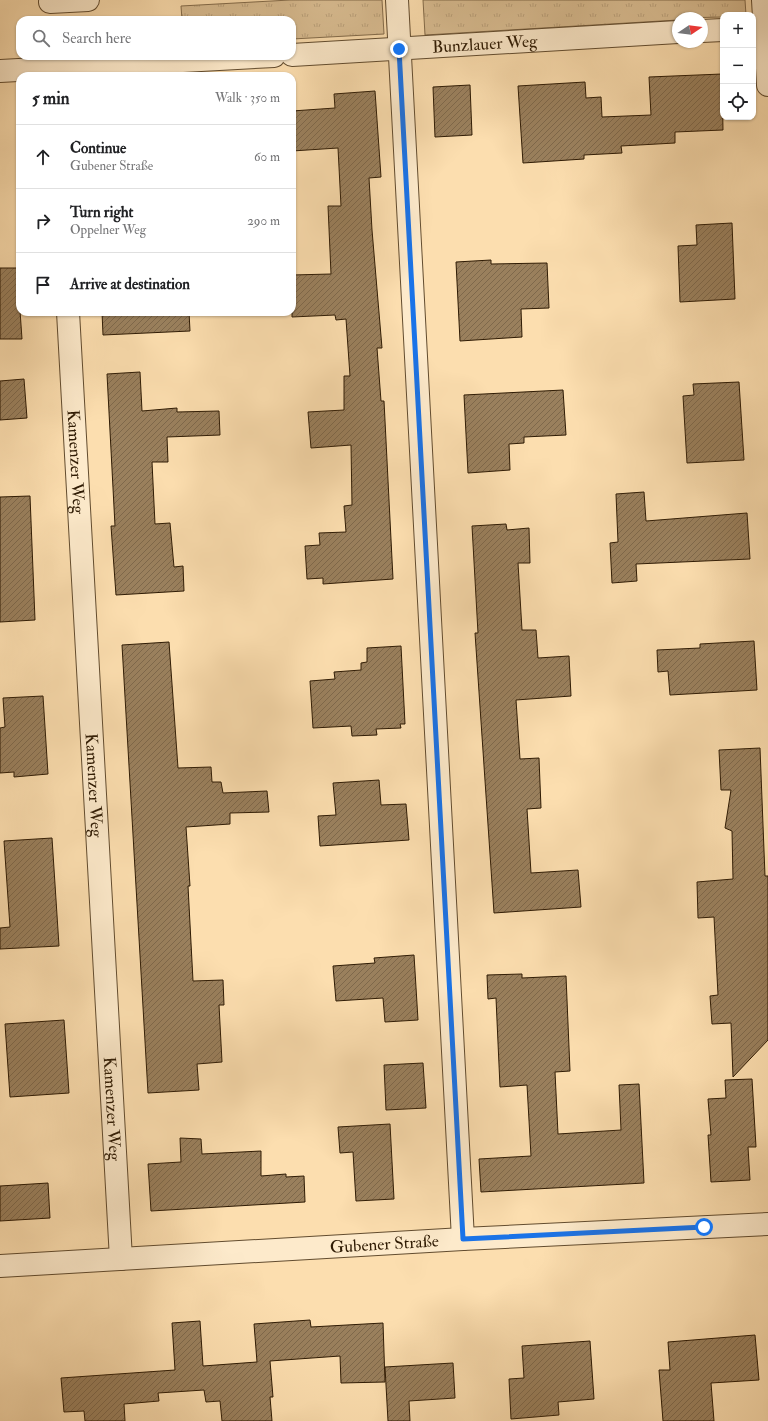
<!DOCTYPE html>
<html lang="en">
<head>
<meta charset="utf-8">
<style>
  :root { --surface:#fff; --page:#f6f6f6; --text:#202124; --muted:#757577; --line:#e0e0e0 }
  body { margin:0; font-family:"IM FELL Double Pica",serif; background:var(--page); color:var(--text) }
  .controls { position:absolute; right:12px; top:12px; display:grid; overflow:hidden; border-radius:8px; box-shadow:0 1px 3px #0004 }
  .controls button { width:36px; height:36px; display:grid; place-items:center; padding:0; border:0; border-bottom:1px solid var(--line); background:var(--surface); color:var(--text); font:20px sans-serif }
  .compass { position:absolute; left:672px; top:12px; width:36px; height:36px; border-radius:50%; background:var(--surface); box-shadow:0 1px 3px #0004; rotate:77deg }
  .stop { position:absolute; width:12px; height:12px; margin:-9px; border:3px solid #1a73e8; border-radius:50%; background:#fff }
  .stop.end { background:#1a73e8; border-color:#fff; box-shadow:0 1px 4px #0008 }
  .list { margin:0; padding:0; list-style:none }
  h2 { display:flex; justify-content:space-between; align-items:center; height:52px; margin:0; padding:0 16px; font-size:17px }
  h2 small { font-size:13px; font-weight:400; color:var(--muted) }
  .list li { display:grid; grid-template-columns:26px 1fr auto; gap:12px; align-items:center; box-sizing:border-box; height:64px; padding:0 16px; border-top:1px solid var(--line) }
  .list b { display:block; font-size:15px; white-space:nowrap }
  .list p { margin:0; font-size:13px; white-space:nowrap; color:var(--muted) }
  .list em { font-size:13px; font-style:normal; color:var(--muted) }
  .icon { flex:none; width:22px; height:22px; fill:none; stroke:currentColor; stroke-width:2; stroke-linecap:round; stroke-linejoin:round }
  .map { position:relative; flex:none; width:768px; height:1421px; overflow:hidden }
  .search { position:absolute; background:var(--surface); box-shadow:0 1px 3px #0004; left:16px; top:16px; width:280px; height:44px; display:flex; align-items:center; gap:10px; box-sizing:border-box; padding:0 14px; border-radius:12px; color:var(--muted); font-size:15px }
  .panel { position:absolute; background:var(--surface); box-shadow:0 1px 3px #0004; left:16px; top:72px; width:280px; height:244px; border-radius:12px }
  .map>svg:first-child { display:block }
</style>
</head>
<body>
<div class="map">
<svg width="768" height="1421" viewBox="0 0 768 1421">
  <defs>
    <pattern id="park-tufts" width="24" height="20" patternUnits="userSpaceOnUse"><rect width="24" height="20" fill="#d9bd92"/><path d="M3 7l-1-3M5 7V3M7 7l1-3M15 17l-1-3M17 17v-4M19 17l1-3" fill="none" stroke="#bba27c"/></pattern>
    <pattern id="building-hatch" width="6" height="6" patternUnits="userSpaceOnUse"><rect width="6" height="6" fill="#9a805d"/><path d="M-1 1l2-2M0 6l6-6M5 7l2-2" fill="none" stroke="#7e684b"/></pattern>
  </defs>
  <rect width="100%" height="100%" fill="#fcdeaf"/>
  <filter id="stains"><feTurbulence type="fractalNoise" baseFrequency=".005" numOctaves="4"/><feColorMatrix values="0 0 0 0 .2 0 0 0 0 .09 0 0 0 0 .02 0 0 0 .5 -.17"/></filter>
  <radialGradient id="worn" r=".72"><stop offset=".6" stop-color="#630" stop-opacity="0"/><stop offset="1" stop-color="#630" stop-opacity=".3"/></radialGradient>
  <g fill="url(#park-tufts)" stroke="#846c4b">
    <path d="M 290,0 L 382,0 L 384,34 L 292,39 L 292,20 L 182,20 L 181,6 Z"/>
    <path d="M 423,0 L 745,0 L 746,15 L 723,15 L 723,17 L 678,18 L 678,20 L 425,35 Z"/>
  </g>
  <g fill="url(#building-hatch)" stroke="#2f1b04">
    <path d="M 722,74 L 723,130 L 675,132 L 675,143 L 621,146 L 622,153 L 584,155 L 584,159 L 523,163 L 518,86 L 585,82 L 586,98 L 601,97 L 602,117 L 651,115 L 649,77 Z"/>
    <path d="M 470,85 L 472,135 L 435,137 L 433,87 Z"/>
    <path d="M 375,91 L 381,177 L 369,178 L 372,230 L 382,348 L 377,348 L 381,401 L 384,401 L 393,579 L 323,584 L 323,578 L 307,579 L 305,546 L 320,545 L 319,533 L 346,532 L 344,506 L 352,505 L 351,445 L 311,448 L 308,412 L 344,410 L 344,376 L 350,376 L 346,319 L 336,320 L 335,315 L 292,317 L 292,275 L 331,274 L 328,206 L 341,206 L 338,148 L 292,151 L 292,111 L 335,108 L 334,94 Z"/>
    <path d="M 732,223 L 735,299 L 680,302 L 678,246 L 697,245 L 696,225 Z"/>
    <path d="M 491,260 L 491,264 L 547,263 L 549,308 L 521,309 L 522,337 L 460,341 L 456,262 Z"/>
    <path d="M 0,268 L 17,268 L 22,339 L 0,339 Z"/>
    <path d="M 102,312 L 189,312 L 190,331 L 103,335 Z"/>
    <path d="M 140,372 L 142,411 L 177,408 L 177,412 L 219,411 L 220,435 L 167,437 L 168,462 L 152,462 L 155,524 L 170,523 L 174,567 L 183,566 L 184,591 L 116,595 L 111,526 L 115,526 L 107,374 Z"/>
    <path d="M 24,379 L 27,418 L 0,420 L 0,381 Z"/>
    <path d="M 739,382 L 744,460 L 687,463 L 683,396 L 694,395 L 693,384 Z"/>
    <path d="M 563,390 L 566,435 L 524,437 L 524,443 L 509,444 L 510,470 L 468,473 L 464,395 Z"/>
    <path d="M 644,492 L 646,521 L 747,513 L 750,559 L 636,564 L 637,581 L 612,583 L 610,543 L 618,542 L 616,494 Z"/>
    <path d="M 30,496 L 35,620 L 0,622 L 0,497 Z"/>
    <path d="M 506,524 L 507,530 L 529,528 L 530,563 L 518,563 L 522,630 L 536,630 L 538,658 L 569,656 L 571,696 L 516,700 L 520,759 L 539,758 L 541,808 L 527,809 L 531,873 L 578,870 L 581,907 L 494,913 L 475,633 L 478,633 L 472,526 Z"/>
    <path d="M 754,641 L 757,690 L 670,695 L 668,671 L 658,672 L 657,650 L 700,648 L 700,644 Z"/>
    <path d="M 169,642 L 178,768 L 211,767 L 212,782 L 221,782 L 223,793 L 267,791 L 269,812 L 230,813 L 230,824 L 186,827 L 190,886 L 188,886 L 193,981 L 223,980 L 224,1005 L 219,1005 L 222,1062 L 197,1064 L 199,1090 L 148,1093 L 122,645 Z"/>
    <path d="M 401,646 L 405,724 L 400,724 L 401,728 L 376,729 L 377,735 L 352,736 L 351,726 L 313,728 L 310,681 L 335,679 L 334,672 L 361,670 L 361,663 L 367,662 L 367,648 Z"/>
    <path d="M 43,696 L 48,774 L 14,777 L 14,772 L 0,773 L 0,728 L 5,727 L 3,698 Z"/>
    <path d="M 760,748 L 765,876 L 768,876 L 768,1040 L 733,1077 L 731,1023 L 712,1024 L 710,996 L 718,995 L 714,917 L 698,918 L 697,882 L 733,879 L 732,831 L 725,828 L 731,790 L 721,790 L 719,750 Z"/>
    <path d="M 379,780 L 381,805 L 406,804 L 409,840 L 320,846 L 318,816 L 336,815 L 333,783 Z"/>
    <path d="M 52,838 L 59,946 L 0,949 L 0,928 L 10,927 L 4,841 Z"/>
    <path d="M 414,955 L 418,1020 L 385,1022 L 383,998 L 336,1001 L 333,966 L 375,963 L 374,958 Z"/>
    <path d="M 522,974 L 522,978 L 566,976 L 570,1071 L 555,1072 L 558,1134 L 621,1130 L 619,1085 L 639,1084 L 644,1183 L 481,1192 L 479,1159 L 531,1156 L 527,1085 L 500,1087 L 496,998 L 488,999 L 487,975 Z"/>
    <path d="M 64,1020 L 69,1093 L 10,1097 L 5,1024 Z"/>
    <path d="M 423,1063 L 426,1108 L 386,1110 L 384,1065 Z"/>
    <path d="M 752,1079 L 756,1147 L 748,1147 L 750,1180 L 711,1182 L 708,1135 L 711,1135 L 708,1099 L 726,1098 L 725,1080 Z"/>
    <path d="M 390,1124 L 394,1199 L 356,1201 L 353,1152 L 340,1153 L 338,1127 Z"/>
    <path d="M 180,1138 L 201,1139 L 202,1154 L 261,1151 L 261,1176 L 286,1174 L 286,1177 L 304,1176 L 305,1202 L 151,1211 L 148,1164 L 181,1162 Z"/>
    <path d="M 48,1183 L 50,1218 L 0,1221 L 0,1186 Z"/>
    <path d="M 310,1320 L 311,1327 L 383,1323 L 385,1382 L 341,1383 L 340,1356 L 270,1361 L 273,1397 L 270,1397 L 272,1421 L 222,1421 L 220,1401 L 206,1402 L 204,1390 L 158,1393 L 159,1401 L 124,1404 L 125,1421 L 85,1421 L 84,1411 L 64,1412 L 61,1378 L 175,1370 L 172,1323 L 200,1321 L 203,1366 L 257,1362 L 254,1324 Z"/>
    <path d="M 755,1335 L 759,1380 L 711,1383 L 714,1421 L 663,1421 L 659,1370 L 670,1370 L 668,1342 Z"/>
    <path d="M 590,1341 L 594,1399 L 558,1402 L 559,1415 L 511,1419 L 509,1379 L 524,1378 L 522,1346 Z"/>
    <path d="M 453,1363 L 455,1398 L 409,1401 L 410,1421 L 388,1421 L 385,1367 Z"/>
  </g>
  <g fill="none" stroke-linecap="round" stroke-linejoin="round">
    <g stroke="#624c2f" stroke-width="24">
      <g id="minor">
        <path d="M 397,0 L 463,1239"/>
        <path d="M 763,0 L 768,85"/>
        <path d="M 50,2 L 88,0"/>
        <path d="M 702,31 L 723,30"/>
        <path id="s1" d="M 292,55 L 678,32"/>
        <path d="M 0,71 L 274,56"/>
        <path id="s2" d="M 68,312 L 121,1259"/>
      </g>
    </g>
    <g stroke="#624c2f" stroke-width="24">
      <g id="tertiary">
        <path id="s3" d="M 0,1266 L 463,1239 L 768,1224"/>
      </g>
    </g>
    <use href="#minor" stroke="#fdeacb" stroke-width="22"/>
    <use href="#tertiary" stroke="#fdeacb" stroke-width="22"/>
  </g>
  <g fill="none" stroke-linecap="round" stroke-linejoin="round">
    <path stroke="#1a73e8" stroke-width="5" d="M 399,49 L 463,1239 L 704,1227"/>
  </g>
  <g text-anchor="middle" stroke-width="3" stroke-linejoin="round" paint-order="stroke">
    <g font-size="17" fill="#2f1b04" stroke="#fdeacb">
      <text dy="6" stroke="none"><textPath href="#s1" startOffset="193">Bunzlauer Weg</textPath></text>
      <text dy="6" stroke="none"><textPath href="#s2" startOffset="150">Kamenzer Weg</textPath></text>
      <text dy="6" stroke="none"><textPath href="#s2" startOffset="474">Kamenzer Weg</textPath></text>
      <text dy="6" stroke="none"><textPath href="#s2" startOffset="798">Kamenzer Weg</textPath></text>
      <text dy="6" stroke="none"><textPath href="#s3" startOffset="385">Gubener Straße</textPath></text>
    </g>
  </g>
  <rect width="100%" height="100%" filter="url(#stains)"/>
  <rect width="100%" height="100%" fill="url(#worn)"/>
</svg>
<div class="controls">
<button>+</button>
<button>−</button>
<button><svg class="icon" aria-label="locate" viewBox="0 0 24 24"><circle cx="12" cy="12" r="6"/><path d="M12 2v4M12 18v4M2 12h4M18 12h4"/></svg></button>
</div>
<svg class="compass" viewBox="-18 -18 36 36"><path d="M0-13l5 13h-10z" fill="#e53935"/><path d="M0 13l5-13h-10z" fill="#757577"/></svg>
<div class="stop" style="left:704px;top:1227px"></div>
<div class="stop end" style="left:399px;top:49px"></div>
<div class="search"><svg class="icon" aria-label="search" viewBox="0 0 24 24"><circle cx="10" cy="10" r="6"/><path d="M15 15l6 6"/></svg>Search here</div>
<section class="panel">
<h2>5 min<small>Walk · 350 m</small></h2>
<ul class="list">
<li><svg class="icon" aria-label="ahead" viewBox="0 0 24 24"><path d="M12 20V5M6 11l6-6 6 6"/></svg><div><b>Continue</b><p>Gubener Straße</p></div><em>60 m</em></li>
<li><svg class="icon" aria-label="right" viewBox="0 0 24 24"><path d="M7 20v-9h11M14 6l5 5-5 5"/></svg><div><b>Turn right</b><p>Oppelner Weg</p></div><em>290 m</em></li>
<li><svg class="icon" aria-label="arrive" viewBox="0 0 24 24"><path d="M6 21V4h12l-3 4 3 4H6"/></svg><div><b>Arrive at destination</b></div></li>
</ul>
</section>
</div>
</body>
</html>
